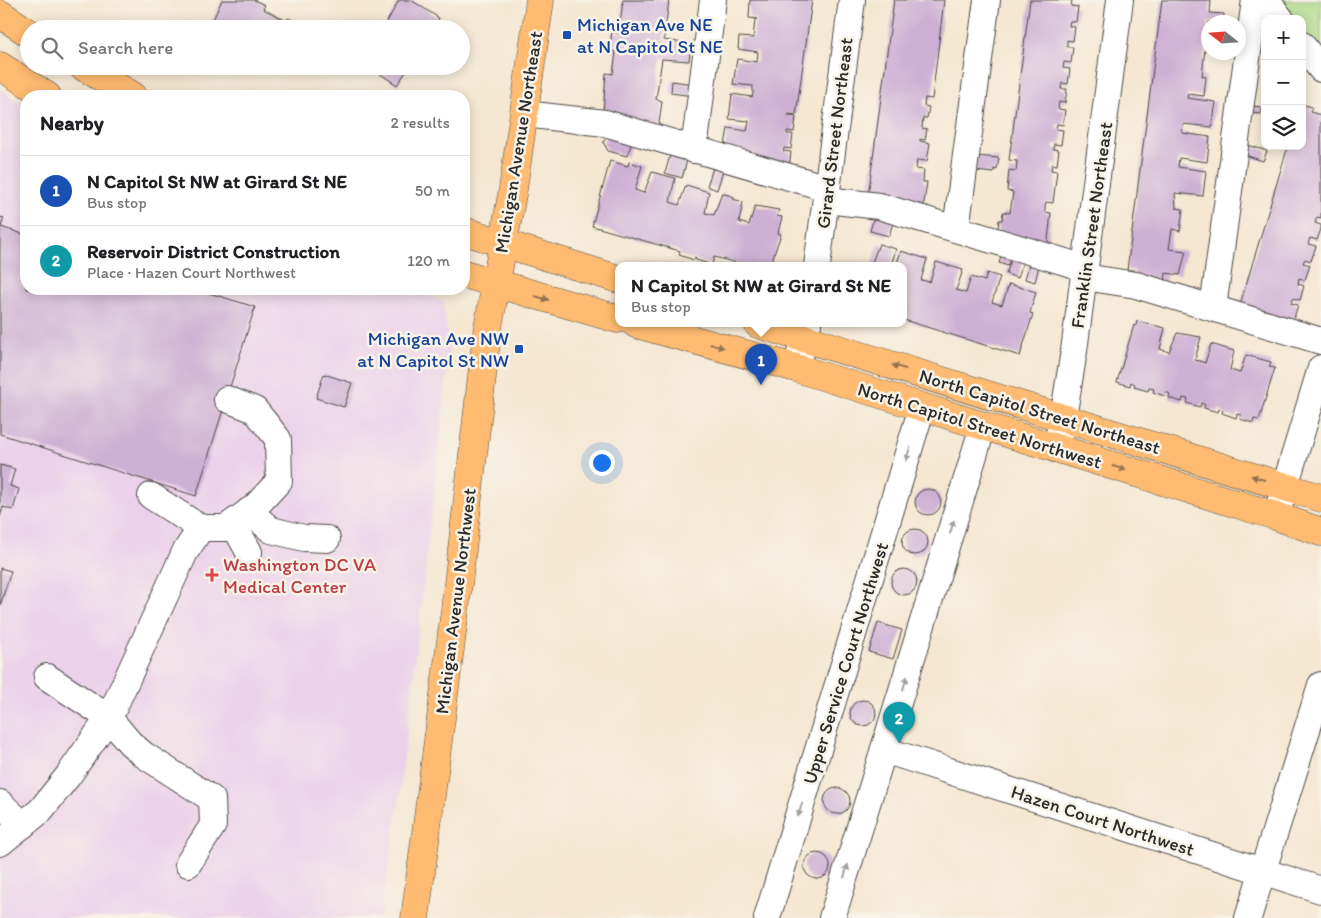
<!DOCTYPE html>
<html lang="en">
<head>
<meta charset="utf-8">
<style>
  :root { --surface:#fff; --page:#f6f6f6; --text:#202124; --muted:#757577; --line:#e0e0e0; --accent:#111827 }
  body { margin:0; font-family:Itim,sans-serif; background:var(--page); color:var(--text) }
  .controls { position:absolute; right:15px; top:15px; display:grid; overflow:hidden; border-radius:10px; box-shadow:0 2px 12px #0003 }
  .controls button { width:45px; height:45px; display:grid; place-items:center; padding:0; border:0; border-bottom:1px solid var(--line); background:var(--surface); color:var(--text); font:25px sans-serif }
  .compass { position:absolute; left:1201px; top:15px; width:45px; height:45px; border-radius:50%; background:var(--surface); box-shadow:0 2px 12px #0003; rotate:287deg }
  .you { position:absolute; left:601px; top:462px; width:18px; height:18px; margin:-12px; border:4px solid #fff; border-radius:50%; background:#1a73e8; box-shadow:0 0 0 8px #1a73e833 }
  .badge { display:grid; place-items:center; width:32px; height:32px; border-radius:50%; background:var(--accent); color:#fff; font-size:16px; font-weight:700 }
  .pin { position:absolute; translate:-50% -41px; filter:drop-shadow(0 1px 2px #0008) }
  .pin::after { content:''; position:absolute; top:26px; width:18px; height:15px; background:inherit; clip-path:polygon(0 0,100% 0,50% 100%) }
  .popup { position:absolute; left:615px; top:262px; width:292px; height:65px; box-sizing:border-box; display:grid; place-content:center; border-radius:10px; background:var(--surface); filter:drop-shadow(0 1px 4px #0005); font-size:16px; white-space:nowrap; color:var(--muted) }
  .popup b { font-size:19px; color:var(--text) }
  .popup::after { content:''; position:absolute; left:50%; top:100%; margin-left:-10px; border:10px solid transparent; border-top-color:var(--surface) }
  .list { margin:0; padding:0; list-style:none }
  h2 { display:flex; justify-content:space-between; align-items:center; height:65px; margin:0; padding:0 20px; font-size:21px }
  h2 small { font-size:16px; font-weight:400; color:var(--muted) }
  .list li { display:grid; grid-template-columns:32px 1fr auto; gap:15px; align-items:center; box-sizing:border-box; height:70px; padding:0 20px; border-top:1px solid var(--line) }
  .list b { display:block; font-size:19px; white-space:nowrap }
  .list p { margin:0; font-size:16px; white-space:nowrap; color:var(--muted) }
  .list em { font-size:16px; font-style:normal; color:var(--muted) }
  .icon { flex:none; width:28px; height:28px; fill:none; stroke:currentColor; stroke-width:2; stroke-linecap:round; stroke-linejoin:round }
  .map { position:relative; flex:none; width:1321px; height:918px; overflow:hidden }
  .search { position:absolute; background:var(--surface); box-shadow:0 2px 12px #0003; left:20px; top:20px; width:450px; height:55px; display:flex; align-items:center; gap:12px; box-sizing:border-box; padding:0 18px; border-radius:28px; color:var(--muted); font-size:19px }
  .panel { position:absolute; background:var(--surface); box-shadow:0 2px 12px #0003; left:20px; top:90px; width:450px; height:205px; border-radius:20px }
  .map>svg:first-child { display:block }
</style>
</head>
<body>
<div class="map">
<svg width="1321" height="918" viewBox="0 0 1321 918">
  <rect width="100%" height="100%" fill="#f7f3e8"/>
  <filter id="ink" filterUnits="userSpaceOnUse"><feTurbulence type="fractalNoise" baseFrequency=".02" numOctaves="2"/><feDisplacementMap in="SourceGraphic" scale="10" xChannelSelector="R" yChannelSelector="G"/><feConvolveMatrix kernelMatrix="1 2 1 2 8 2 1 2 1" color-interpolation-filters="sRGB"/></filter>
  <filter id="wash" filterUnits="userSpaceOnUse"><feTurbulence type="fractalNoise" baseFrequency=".0096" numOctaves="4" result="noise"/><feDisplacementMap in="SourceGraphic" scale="20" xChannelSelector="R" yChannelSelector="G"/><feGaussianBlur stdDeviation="1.12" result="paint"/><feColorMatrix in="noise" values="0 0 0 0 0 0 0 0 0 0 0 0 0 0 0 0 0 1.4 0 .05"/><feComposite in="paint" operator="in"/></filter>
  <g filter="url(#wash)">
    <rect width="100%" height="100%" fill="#f5e7d2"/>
    <path fill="#ecd1ea" d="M 0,89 L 26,106 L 26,289 L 415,289 L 444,302 L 449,357 L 399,802 L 380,918 L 0,918 Z"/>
    <path fill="#acda87" stroke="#6c8259" d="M 1277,0 L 1321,0 L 1321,55 L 1302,31 L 1302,19 L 1292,19 Z"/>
    <g id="blocks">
      <g fill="#cfb0d5">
        <path d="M 222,0 L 254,0 L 265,5 L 263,9 L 287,21 L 288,18 L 312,29 L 215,29 L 210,26 Z"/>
        <path d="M 399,0 L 411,0 L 439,18 L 434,29 L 383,29 Z"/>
        <path d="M 623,0 L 669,0 L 664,40 L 691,44 L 689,61 L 662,59 L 656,99 L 662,101 L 658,131 L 603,113 L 606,73 L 613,74 L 616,52 L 609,51 L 612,32 L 619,33 Z"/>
        <path d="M 750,0 L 812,0 L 796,115 L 789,114 L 788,116 L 796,117 L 794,132 L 787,131 L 787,134 L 793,134 L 791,149 L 784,148 L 783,151 L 791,152 L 789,169 L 724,151 L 728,128 L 747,131 L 749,121 L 729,119 L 732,94 L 752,97 L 753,93 L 753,86 L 733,84 L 737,59 L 757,62 L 758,52 L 738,49 L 739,37 L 753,38 L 755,20 L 758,19 L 749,18 Z"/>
        <path d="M 894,0 L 944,0 L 932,99 L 925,98 L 924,106 L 929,107 L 927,118 L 923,118 L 922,128 L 927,129 L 925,140 L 920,139 L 920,141 L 930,143 L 927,161 L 917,160 L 916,169 L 924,170 L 923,182 L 927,182 L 923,210 L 868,196 Z"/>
        <path d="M 1030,0 L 1072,0 L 1071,6 L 1078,7 L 1076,22 L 1070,21 L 1069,26 L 1075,27 L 1073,41 L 1067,40 L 1067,47 L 1073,47 L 1071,63 L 1064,62 L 1063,68 L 1070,69 L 1068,84 L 1062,83 L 1061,89 L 1067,89 L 1065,103 L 1059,102 L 1058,109 L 1065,110 L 1063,125 L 1057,124 L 1056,129 L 1063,130 L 1061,145 L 1054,144 L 1053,149 L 1059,150 L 1057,165 L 1052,164 L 1051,170 L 1057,171 L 1053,203 L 1046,202 L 1045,206 L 1045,212 L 1051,213 L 1047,249 L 997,236 L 999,220 L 1002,220 L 1003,212 L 1010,213 L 1013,192 L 1007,191 L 1008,180 L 1009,170 L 1016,171 L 1017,161 L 1009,160 Z"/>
        <path d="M 1162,0 L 1211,0 L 1210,13 L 1224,14 L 1223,22 L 1208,22 L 1202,76 L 1206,77 L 1204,96 L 1188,94 L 1187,98 L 1216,102 L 1212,127 L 1183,124 L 1182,133 L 1210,137 L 1207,162 L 1179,158 L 1178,167 L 1206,171 L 1203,196 L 1175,193 L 1176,208 L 1183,209 L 1180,231 L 1172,229 L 1169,249 L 1186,251 L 1180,275 L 1166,273 L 1165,284 L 1133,276 L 1134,270 L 1127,270 Z"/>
        <path d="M 288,66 L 311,66 L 307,73 Z"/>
        <path d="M 368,66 L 410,66 L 397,85 Z"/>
        <path d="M 672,81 L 694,84 L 693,96 L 671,93 Z"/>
        <path d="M 1302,104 L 1312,107 L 1310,112 L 1321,115 L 1321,218 L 1317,217 L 1315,223 L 1321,225 L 1321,229 L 1317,240 L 1310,238 L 1308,244 L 1316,246 L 1311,261 L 1305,259 L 1303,263 L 1310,265 L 1305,280 L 1299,278 L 1298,284 L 1304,286 L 1300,300 L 1293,298 L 1291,303 L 1298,305 L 1293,321 L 1239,308 L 1288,146 L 1302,146 Z"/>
        <path d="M 1252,106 L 1262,107 L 1261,114 L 1251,113 Z"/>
        <path d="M 610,133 L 633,139 L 627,156 L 608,151 L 603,142 Z"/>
        <path d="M 1248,145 L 1267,151 L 1263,161 L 1245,155 Z"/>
        <path d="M 671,152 L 688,157 L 682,178 L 665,173 Z"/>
        <path d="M 976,156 L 999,158 L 997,170 L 994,169 L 994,173 L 975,171 Z"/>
        <path d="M 610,161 L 628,166 L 629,162 L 642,166 L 635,190 L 644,193 L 652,172 L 675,178 L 670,202 L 679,205 L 686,185 L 709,192 L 705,213 L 714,215 L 722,193 L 734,197 L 733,199 L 743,202 L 739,222 L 749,225 L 755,206 L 779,210 L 777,216 L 782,217 L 778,233 L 781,234 L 770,266 L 749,266 L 714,257 L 712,265 L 696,260 L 695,257 L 694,260 L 679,255 L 680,251 L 592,226 Z"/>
        <path d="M 713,168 L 723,171 L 717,190 L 707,186 Z"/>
        <path d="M 875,213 L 894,219 L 889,236 L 870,231 Z"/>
        <path d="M 0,217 L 4,218 L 1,227 L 26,235 L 26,289 L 196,289 L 255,307 L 196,496 L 0,434 Z"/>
        <path d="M 879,244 L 896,249 L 891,266 L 868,266 L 869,264 L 871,265 Z"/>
        <path d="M 901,251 L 927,259 L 921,280 L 930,282 L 936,262 L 963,270 L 956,290 L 966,293 L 971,277 L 985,281 L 987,273 L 1000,277 L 992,302 L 1002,305 L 1009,284 L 1036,292 L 1030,313 L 1033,314 L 1020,356 L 904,320 L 904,266 L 896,266 Z"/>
        <path d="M 1002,254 L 1010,257 L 1008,266 L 999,263 Z"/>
        <path d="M 1012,258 L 1023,261 L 1018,278 L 1006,274 Z"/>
        <path d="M 1030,261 L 1039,266 L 1035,282 L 1025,279 Z"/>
        <path d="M 1137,321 L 1165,328 L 1160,349 L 1169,352 L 1177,333 L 1201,337 L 1195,360 L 1200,361 L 1205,363 L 1211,344 L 1234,351 L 1230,370 L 1240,373 L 1246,355 L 1271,362 L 1269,367 L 1275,368 L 1259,420 L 1254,419 L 1253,423 L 1240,419 L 1241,415 L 1237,414 L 1236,418 L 1222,413 L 1223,410 L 1219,409 L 1218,412 L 1204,408 L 1205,405 L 1201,403 L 1200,407 L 1187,403 L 1188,399 L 1183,398 L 1182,402 L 1169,398 L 1170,394 L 1166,392 L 1165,396 L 1153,392 L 1154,389 L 1149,388 L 1148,391 L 1134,387 L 1135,384 L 1131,382 L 1130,386 L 1117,382 L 1134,325 L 1136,326 Z"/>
        <path d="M 324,374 L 352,383 L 344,407 L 316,398 Z"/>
        <path d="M 0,465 L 15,469 L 10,486 L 19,489 L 13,510 L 3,507 L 0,517 Z"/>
        <circle cx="928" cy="502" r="13"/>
        <circle cx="915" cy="542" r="13"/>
        <path d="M 0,568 L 11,571 L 0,606 Z"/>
        <circle cx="904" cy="582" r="13"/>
        <path d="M 878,623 L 902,630 L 893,659 L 869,652 Z"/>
        <circle cx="863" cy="713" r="13"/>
        <circle cx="837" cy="801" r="13"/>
        <circle cx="817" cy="866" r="13"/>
      </g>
    </g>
  </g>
  <g filter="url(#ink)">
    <use href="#blocks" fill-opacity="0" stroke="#494744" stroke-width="1"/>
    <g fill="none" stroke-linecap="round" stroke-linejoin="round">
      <g stroke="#494744" stroke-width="28">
        <g id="minor">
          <path d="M 1266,0 L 1281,19"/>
          <path d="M 1302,45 L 1321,69"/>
          <path d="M 524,114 L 605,123 L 827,188"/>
          <path d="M 694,150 L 713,0"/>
          <path d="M 826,200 L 879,206 L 1085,268"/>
          <path d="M 956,229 L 987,0"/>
          <path d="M 817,266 L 852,0"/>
          <path d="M 1084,277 L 1136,285 L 1321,341"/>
          <path d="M 1213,308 L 1255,0"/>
          <path d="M 796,368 L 808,324"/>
          <path d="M 1055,449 L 1063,418 L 1074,351 L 1120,0"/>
          <path d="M 151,496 L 201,528"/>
          <path d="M 249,511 L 271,530 L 304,538 L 327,539"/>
          <path d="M 1276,516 L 1321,368"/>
          <path d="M 233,523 L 249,552"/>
          <path d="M 47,677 L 109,718 L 130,743 L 144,755 L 212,799 L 213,825 L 188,864"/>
          <path d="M 884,750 L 1321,890"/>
          <path d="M 0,803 L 23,825"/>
          <path d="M 0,843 L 40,811 L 68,776 L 110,716 L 185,552 L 201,528 L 226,528 L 255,507 L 279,481 L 278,439 L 255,410 L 227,399"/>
          <path d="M 767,918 L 922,407"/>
          <path d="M 832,918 L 983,426"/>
          <path d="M 1248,918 L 1321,685"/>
        </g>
      </g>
      <g stroke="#494744" stroke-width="29">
        <g id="major">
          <path d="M 0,14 L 29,33"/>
          <path d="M 0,66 L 47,96"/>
          <path d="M 82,66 L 133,96"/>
          <path d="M 464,231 L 618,279"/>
          <path d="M 464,274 L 618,319"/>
          <path d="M 636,324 L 796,368 L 1276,516 L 1321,532"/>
          <path d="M 758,324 L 1321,498"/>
          <path d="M 415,918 L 455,610 L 487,333 L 513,189 L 540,0"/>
        </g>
      </g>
      <use href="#minor" stroke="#fff" stroke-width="26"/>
      <use href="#major" stroke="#febb71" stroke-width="28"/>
    </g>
    <defs><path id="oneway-solid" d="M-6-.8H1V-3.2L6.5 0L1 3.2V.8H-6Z" transform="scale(1.25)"/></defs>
    <g fill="#94734e">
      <use href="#oneway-solid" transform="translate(542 298) rotate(16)"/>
      <use href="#oneway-solid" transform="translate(717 346) rotate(15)"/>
      <use href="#oneway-solid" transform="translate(899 367) rotate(-163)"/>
      <use href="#oneway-solid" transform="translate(1119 468) rotate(17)"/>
      <use href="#oneway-solid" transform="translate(1258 478) rotate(-163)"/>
    </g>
    <g fill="#a0a0a0">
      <use href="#oneway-solid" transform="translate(908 454) rotate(107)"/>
      <use href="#oneway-solid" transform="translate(952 527) rotate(-73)"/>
      <use href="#oneway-solid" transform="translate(905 683) rotate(-73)"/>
      <use href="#oneway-solid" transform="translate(800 810) rotate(107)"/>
      <use href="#oneway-solid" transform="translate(846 871) rotate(-73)"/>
    </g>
  </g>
  <g fill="#1a4fb4" stroke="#f7f3e8" stroke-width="2">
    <rect x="562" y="30" width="10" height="10" rx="2.5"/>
    <rect x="514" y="344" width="10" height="10" rx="2.5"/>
  </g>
  <path fill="#e0444e" stroke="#f7f3e8" stroke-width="2" d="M209.5 567.5h5v5h5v5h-5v5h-5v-5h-5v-5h5z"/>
  <g text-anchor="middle" stroke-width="5" stroke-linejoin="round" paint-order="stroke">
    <g font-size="19" fill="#164399" stroke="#f7f3e8" text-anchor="start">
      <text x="577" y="31">Michigan Ave NE<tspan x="577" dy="22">at N Capitol St NE</tspan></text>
      <text x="509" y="345" text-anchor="end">Michigan Ave NW<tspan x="509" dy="22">at N Capitol St NW</tspan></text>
    </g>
    <g font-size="19" fill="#2b2b2b" stroke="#f7f3e8">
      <text transform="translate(834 133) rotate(-83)" y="7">Girard Street Northeast</text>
      <text transform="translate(518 142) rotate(-81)" y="7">Michigan Avenue Northeast</text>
      <text transform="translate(1091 225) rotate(-82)" y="7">Franklin Street Northeast</text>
      <text transform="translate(1040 411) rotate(17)" y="7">North Capitol Street Northeast</text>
      <text transform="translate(980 425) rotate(17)" y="7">North Capitol Street Northwest</text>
      <text transform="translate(455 601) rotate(-83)" y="7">Michigan Avenue Northwest</text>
      <text transform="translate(845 663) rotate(-73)" y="7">Upper Service Court Northwest</text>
      <text transform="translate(1103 820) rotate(18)" y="7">Hazen Court Northwest</text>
    </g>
    <g font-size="19" fill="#be3a42" stroke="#f7f3e8" text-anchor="start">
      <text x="223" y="571">Washington DC VA<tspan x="223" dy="22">Medical Center</tspan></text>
    </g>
  </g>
</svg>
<div class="controls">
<button>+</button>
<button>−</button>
<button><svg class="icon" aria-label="layers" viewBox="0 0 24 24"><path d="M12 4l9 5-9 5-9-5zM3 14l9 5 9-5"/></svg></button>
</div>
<svg class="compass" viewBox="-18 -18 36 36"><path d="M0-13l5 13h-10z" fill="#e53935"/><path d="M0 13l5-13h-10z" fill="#757577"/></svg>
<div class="you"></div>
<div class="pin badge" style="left:761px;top:385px;background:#1a4fb4">1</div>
<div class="popup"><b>N Capitol St NW at Girard St NE</b>Bus stop</div>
<div class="pin badge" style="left:899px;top:743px;background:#0f9aa8">2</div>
<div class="search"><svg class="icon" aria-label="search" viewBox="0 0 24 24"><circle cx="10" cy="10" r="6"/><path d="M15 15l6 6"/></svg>Search here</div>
<section class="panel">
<h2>Nearby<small>2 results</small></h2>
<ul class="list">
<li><span class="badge" style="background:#1a4fb4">1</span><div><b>N Capitol St NW at Girard St NE</b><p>Bus stop</p></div><em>50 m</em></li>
<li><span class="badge" style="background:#0f9aa8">2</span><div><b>Reservoir District Construction</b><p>Place · Hazen Court Northwest</p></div><em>120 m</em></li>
</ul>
</section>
</div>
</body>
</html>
